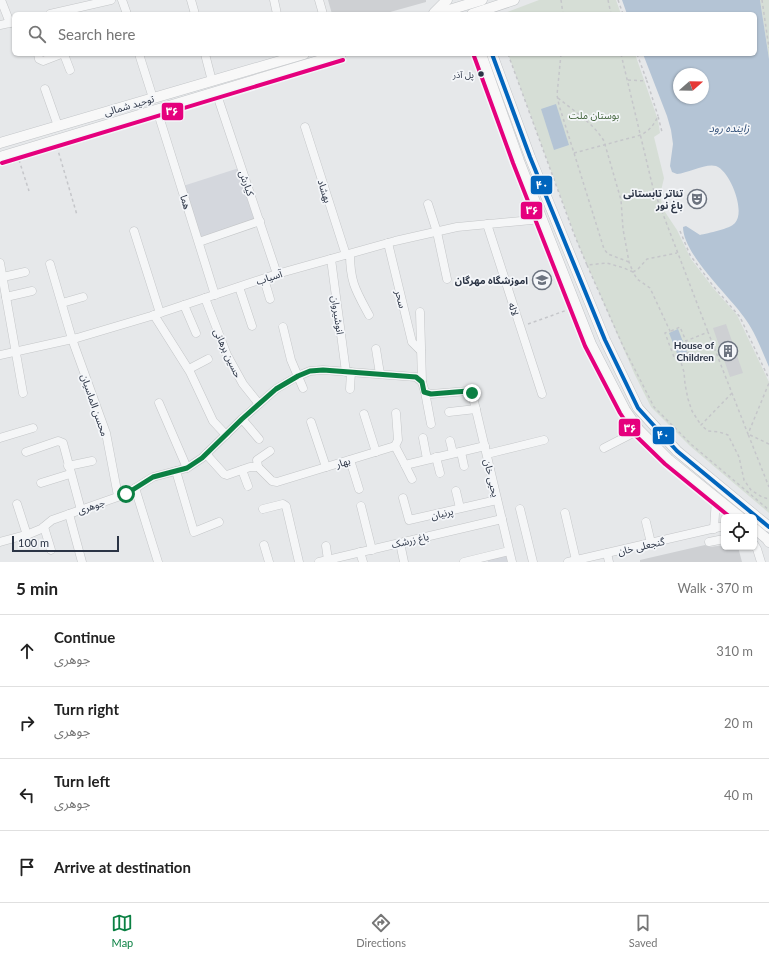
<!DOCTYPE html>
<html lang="en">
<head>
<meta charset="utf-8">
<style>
  :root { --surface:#fff; --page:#f2f2f2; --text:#222; --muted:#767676; --line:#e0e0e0; --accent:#0b8043 }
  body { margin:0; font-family:Lato,"Noto Sans Arabic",sans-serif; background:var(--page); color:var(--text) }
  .controls { position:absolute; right:12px; bottom:12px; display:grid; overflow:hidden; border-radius:6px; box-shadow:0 1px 3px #0004 }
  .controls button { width:36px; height:36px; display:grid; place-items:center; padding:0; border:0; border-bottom:1px solid var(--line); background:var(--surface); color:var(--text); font:20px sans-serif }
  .compass { position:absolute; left:673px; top:68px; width:36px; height:36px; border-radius:50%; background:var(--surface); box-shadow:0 1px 3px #0004; rotate:70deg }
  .scale { position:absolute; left:12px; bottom:10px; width:107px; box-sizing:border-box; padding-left:4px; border:2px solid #2b3445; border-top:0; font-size:11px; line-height:14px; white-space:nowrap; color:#2b3445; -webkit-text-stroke:3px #f4f6f9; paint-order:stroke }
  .stop { position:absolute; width:12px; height:12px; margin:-9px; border:3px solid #0b8043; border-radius:50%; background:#fff }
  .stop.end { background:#0b8043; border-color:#fff; box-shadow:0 1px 4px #0008 }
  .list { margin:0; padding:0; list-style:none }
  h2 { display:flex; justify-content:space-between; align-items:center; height:52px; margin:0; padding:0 16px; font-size:17px }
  h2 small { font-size:13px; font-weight:400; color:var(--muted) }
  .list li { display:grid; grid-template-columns:26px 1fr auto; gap:12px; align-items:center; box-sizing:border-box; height:72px; padding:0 16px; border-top:1px solid var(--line) }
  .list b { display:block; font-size:15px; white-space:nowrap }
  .list p { margin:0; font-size:13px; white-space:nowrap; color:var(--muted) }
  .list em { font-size:13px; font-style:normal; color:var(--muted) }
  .icon { flex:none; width:22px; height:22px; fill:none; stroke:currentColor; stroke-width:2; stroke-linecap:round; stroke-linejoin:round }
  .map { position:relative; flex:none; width:769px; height:562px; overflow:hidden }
  .search { position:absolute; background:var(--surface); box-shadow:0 1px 3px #0004; left:12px; right:12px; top:12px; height:44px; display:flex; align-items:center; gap:10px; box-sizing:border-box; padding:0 14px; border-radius:6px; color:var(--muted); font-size:15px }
  .sheet { height:340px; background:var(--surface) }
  nav { display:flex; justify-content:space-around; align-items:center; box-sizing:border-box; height:56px; border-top:1px solid var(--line); background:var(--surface); font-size:11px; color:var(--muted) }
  nav a { display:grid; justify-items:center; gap:2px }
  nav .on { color:var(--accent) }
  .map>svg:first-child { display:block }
</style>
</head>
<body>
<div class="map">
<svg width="769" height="562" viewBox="0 0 769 562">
  <rect width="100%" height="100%" fill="#e6e8ea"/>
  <g fill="#d4d7dd">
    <path d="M 239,168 L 256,220 L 200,240 L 183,186 Z"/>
    <path d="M 508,554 L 510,562 L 488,562 L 487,559 Z"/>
  </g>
  <g fill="#d6ded6">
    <path d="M 539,0 L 616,0 L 621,14 L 502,14 Z"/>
    <path d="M 760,0 L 769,0 L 769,59 Z"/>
    <path d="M 508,54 L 635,54 L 658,120 L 660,133 L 654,137 L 664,178 L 660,195 L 663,209 L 677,230 L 691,259 L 714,289 L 737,315 L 769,382 L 769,513 L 690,446 L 651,407 L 635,375 L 578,244 Z"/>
  </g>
  <g fill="#b4c4d5" fill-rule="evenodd">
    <path d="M 622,0 L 760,0 L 769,59 L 769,367 C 762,351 756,334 746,320 C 731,297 683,255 683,227 L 686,226 L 700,235 C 708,233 730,229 735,223 C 746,211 730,171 716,166 C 706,163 688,173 677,174 L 672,172 L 670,166 L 673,144 L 671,130 L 667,116 L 643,54 L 755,54 L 755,14 L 627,14 ZM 679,74 L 703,74 L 703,98 L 679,98 Z"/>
    <path d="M 556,104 L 569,145 L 554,150 L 541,109 Z"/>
    <path d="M 678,329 L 687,352 L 678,356 L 669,333 Z"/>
  </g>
  <g fill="#ced0d3">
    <path d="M 328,0 L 426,0 L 426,2 L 383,14 L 332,14 Z"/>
    <path d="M 726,324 L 743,373 L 730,377 L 713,328 Z"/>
    <path d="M 705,545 L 710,547 L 724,545 L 724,547 L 738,547 L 742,562 L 640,562 L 640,560 Z"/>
  </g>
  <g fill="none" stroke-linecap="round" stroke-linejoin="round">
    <g stroke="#c4c6c8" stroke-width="9">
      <g id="minor">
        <path d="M 1,0 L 10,23"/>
        <path d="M 122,0 L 127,14"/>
        <path d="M 191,0 L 195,14"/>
        <path d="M 274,0 L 277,14"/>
        <path d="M 319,0 L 323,14"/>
        <path d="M 50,14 L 111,0"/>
        <path d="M 0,25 L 14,22"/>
        <path d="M 38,54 L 39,59 L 43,61 L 61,54"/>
        <path d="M 63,54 L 65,57 L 70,70"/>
        <path d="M 139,54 L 153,98"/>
        <path d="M 205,54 L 212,81"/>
        <path d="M 45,89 L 58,126"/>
        <path d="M 216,92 L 277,274"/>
        <path d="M 157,110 L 215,295"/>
        <path d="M 305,127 L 346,255"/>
        <path d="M 428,204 L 437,232 L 447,279"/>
        <path d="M 487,224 L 542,394"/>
        <path d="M 134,231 L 160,313"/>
        <path d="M 199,242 L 260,221"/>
        <path d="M 388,243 L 412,342 L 421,351"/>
        <path d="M 350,254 C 350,282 356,291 369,315"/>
        <path d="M 331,259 L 346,372"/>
        <path d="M 0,263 L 23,393"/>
        <path d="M 50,264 L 72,339 L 106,433 L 118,496"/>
        <path d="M 3,277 L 25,272"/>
        <path d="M 264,279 L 270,299"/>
        <path d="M 239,287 L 252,326"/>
        <path d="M 6,297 L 32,291"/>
        <path d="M 205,298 L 227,355 L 243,384 L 259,404"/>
        <path d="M 62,303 L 83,297"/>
        <path d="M 184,305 L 196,333"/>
        <path d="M 420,312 L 422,382"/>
        <path d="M 154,315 L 190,372 L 213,421 L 226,435"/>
        <path d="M 283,327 L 291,360 L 303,388"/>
        <path d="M 376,349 L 380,374"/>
        <path d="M 0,355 L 77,338 L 151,316 L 277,274 L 395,241 L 457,227 L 542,219"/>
        <path d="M 189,369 L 208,359"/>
        <path d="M 350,389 L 351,372"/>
        <path d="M 425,392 L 431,424"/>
        <path d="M 159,403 L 187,468"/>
        <path d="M 449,412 L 476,409"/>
        <path d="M 364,414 L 376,452"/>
        <path d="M 242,419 L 259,439"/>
        <path d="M 311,422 L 326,467"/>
        <path d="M 0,438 L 33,428"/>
        <path d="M 423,438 L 427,459"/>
        <path d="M 450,441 L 453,453"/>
        <path d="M 395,446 L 398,440 L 396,413"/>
        <path d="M 604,448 L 639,430"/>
        <path d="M 26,452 L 58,441 L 63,443 L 81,510"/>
        <path d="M 461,452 L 464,466"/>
        <path d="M 206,454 L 224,474 L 227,475 L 250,467 L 258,467 L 272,481 L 277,482 L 395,446 L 405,465 L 485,446"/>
        <path d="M 487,454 L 544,440"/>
        <path d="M 436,457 L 440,473"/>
        <path d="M 350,460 L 359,489"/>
        <path d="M 405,465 L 412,479"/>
        <path d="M 68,466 L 92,461"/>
        <path d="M 258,467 L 257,460 L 270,451"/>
        <path d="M 242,470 L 248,486"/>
        <path d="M 176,471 L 194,532 L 219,522"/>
        <path d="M 41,483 L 70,474"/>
        <path d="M 135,488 L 158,562"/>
        <path d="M 456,491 L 460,508"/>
        <path d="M 403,498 L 409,520 L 497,500"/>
        <path d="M 17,504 L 27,535"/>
        <path d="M 361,506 L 372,550"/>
        <path d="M 263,509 L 283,504 L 286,506 L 299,562"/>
        <path d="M 520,509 L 533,562"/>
        <path d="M 565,513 L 576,560"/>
        <path d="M 69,514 L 82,562"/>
        <path d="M 646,522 L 651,543"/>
        <path d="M 44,527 L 51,550"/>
        <path d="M 714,529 L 716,498"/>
        <path d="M 0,542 L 29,534 L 41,529 L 52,520 L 126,494 L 153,477 L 187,468 L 202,458 L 242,419 L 276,389 L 298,376 L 310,371 L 323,370 L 416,377 L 422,382 L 425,392 L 431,394 L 468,391 L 472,393 L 512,562"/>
        <path d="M 709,542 L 724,539"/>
        <path d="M 400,543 L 404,562"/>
        <path d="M 754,544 L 757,549 L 761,562"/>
        <path d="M 264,545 L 269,562"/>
        <path d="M 326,546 L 328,560"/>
        <path d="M 360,552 L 363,562"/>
        <path d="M 607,553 L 609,562"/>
        <path d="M 319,562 L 502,519"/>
        <path d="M 464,562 L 509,551"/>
        <path d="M 568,562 L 724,526"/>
      </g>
    </g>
    <g stroke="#c2c5c8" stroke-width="11">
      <g id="major">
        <path d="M 434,13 L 447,0"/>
        <path d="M 436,14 L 482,0"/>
        <path d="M 472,14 L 514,0"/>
        <path d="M 481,54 L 519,161 L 591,344 L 625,410 L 639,430 L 669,460 L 740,517"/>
        <path d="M 492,54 L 530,157 L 605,340 L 638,408 L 677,451 L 769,527"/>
        <path d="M 0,143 L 304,54"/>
        <path d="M 0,157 L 341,54"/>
        <path d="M 754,528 L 767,539 L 769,542"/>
      </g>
    </g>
    <g stroke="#c5c6ca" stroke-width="1.5" stroke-dasharray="3 3" stroke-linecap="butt">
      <path d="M 561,0 L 563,14"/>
      <path d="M 608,0 L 611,14"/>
      <path d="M 618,0 L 623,14"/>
      <path d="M 762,0 L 769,48"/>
      <path d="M 508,54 L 574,234 L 587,265 L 607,263 L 624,268 L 633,272 L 637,279 L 650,288 L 670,331 L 665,333 L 674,357 L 679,356"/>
      <path d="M 561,54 L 557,95 L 559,105 L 604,249 L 608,254 L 629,262"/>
      <path d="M 621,54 L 653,188 L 708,332"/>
      <path d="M 637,54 L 647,81"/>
      <path d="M 628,80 L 647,81 L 658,116"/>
      <path d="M 558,98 C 574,111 593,123 604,141 L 621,200 L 623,229 L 629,262 L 633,272 L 638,269 L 647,259 L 677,253"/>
      <path d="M 57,147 L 77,215"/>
      <path d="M 574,153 L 641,135 C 650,130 654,125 658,116 L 662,132"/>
      <path d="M 19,160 L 29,191"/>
      <path d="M 680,231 L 690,255 L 714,287 L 740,317 L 769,379"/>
      <path d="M 587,265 L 623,346 L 654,407 L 692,445 L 769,510"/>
      <path d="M 528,324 L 570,309"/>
      <path d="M 671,331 L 680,327 L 686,341 L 708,332 L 748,434 L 769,383"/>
      <path d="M 686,342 L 690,352 L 679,356 L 684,372 L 685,384 L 688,399 L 692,411 L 701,425"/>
      <path d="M 732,393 L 701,425 L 708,431 L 719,432 L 728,435 L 739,457 L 744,480 L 751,490 L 762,497 L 769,499"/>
      <path d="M 769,444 L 748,434 L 769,487"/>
    </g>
    <use href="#minor" stroke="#f5f6f7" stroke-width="8"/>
    <use href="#major" stroke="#f8f8f8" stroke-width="10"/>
    <g stroke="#f4f6f9" stroke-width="7">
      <path id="bus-1" d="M 492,54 L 530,157 L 605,340 L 638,408 L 677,451 L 769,527"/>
    </g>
    <g stroke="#f4f6f9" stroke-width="7">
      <g id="bus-2">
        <path d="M 474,56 L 513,163 L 585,346 L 620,413 L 634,434 L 665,464 L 730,517"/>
        <path d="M 2,163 L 343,60"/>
      </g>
    </g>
    <use href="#bus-1" stroke="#0065bd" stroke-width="4"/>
    <use href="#bus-2" stroke="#e5007d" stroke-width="4"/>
  </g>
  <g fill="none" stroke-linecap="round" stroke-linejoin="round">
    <path stroke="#0b8043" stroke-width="5" d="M 126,494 L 153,477 L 187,468 L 202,458 L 242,419 L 276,389 L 298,376 L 310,371 L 323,370 L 416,377 L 422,382 L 424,392 L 431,394 L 468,391 L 472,393"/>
  </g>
  <defs>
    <g id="theatre-ring" transform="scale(1)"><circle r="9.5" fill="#f4f6f9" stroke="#6c737f" stroke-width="1.5"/><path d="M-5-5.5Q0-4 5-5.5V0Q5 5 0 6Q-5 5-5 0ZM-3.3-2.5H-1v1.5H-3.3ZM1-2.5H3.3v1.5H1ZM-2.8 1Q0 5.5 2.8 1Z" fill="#6c737f"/></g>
    <g id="university-ring" transform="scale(1)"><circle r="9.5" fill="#f4f6f9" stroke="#6c737f" stroke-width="1.5"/><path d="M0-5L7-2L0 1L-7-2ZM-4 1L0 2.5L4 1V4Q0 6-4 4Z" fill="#6c737f"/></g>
    <g id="building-ring" transform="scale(1)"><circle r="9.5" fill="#f4f6f9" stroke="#6c737f" stroke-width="1.5"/><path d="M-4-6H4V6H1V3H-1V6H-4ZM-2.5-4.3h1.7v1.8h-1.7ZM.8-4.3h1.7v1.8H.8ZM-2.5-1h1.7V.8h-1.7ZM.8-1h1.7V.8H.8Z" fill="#6c737f"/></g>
  </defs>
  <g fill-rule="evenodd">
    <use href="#theatre-ring" x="697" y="199"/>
    <use href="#university-ring" x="542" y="280"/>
    <use href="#building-ring" x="728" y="351"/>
  </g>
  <circle fill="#2b3445" stroke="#f4f6f9" stroke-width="1.5" cx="481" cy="74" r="3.5"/>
  <g text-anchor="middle" stroke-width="3.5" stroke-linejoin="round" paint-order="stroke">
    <g font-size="9" fill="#2b3445" stroke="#f4f6f9" text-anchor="end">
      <text x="474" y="78">پل آذر</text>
    </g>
    <g font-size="10" fill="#2b3445" stroke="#f4f6f9">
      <text transform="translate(129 105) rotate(-16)" y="4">توحید شمالی</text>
      <text transform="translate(247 183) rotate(71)" y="4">کیارش</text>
      <text transform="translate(325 191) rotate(72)" y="4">بهشاد</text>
      <text transform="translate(186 202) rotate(73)" y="4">هما</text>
      <text transform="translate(269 277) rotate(-18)" y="4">آسیاب</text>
      <text transform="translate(401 299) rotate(76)" y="4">سحر</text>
      <text transform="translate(514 309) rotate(72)" y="4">لاله</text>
      <text transform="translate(338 315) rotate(82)" y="4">انوشیروان</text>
      <text transform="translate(228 353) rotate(65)" y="4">حسین برهانی</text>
      <text transform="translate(95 405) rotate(71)" y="4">محسن الماسیان</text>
      <text transform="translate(343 462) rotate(-17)" y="4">بهار</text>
      <text transform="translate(492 478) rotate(77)" y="4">یحیی خان</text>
      <text transform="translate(91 506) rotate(-19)" y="4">جوهری</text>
      <text transform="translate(442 513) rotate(-13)" y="4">پرنیان</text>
      <text transform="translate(410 540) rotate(-13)" y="4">باغ زرشک</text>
      <text transform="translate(641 546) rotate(-13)" y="4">گنجعلی خان</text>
    </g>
    <g font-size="10" fill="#3f6138" stroke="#f4f6f9">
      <text x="594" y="119">بوستان ملت</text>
    </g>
    <g font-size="10" font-weight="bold" fill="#2b3445" stroke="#f4f6f9" text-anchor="end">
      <text x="683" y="197">تئاتر تابستانی<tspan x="683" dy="12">باغ نور</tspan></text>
      <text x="528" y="284">اموزشگاه مهرگان</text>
      <text x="714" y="349">House of<tspan x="714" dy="12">Children</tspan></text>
    </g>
    <g font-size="11" font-style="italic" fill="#34527a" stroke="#f4f6f9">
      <text x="729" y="132">زاینده رود</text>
    </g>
  </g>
  <g stroke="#f4f6f9" stroke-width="1.5">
    <rect x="161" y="102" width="23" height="19" rx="4" fill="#e5007d"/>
    <rect x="530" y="175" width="23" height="20" rx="4" fill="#0065bd"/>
    <rect x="520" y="201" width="23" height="19" rx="4" fill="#e5007d"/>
    <rect x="618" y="418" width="23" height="19" rx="4" fill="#e5007d"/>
    <rect x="652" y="426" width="23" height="19" rx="4" fill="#0065bd"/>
  </g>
  <g font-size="11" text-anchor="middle" font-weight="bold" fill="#fff">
    <text x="172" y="115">۳۶</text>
    <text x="542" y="189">۴۰</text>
    <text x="532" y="214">۳۶</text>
    <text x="630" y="432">۳۶</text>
    <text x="663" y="439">۴۰</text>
  </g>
</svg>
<div class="controls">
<button><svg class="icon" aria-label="locate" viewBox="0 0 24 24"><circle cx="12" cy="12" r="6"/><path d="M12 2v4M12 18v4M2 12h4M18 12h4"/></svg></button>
</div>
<svg class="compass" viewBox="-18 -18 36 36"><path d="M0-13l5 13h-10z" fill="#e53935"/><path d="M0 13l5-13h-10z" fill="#767676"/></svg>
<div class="scale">100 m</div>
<div class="stop" style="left:126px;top:494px"></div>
<div class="stop end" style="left:472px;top:393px"></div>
<div class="search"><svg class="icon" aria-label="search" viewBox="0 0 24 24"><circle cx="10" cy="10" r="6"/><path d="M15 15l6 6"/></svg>Search here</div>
</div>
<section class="sheet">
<h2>5 min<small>Walk · 370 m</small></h2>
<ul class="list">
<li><svg class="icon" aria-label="ahead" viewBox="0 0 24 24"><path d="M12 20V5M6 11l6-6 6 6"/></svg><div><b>Continue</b><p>جوهری</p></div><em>310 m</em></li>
<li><svg class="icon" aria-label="right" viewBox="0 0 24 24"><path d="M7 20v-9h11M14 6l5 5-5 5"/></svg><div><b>Turn right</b><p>جوهری</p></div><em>20 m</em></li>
<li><svg class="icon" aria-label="left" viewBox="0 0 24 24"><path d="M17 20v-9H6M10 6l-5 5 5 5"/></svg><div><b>Turn left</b><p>جوهری</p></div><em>40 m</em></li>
<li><svg class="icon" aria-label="arrive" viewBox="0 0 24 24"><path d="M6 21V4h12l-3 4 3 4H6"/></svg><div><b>Arrive at destination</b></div></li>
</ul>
</section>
<nav>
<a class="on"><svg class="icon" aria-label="map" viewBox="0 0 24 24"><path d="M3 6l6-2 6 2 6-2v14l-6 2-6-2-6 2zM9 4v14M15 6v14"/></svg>Map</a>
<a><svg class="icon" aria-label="directions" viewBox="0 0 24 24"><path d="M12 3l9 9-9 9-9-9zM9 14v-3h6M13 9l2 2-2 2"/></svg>Directions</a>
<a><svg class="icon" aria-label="saved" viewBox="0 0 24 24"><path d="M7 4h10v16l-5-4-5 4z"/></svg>Saved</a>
</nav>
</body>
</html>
